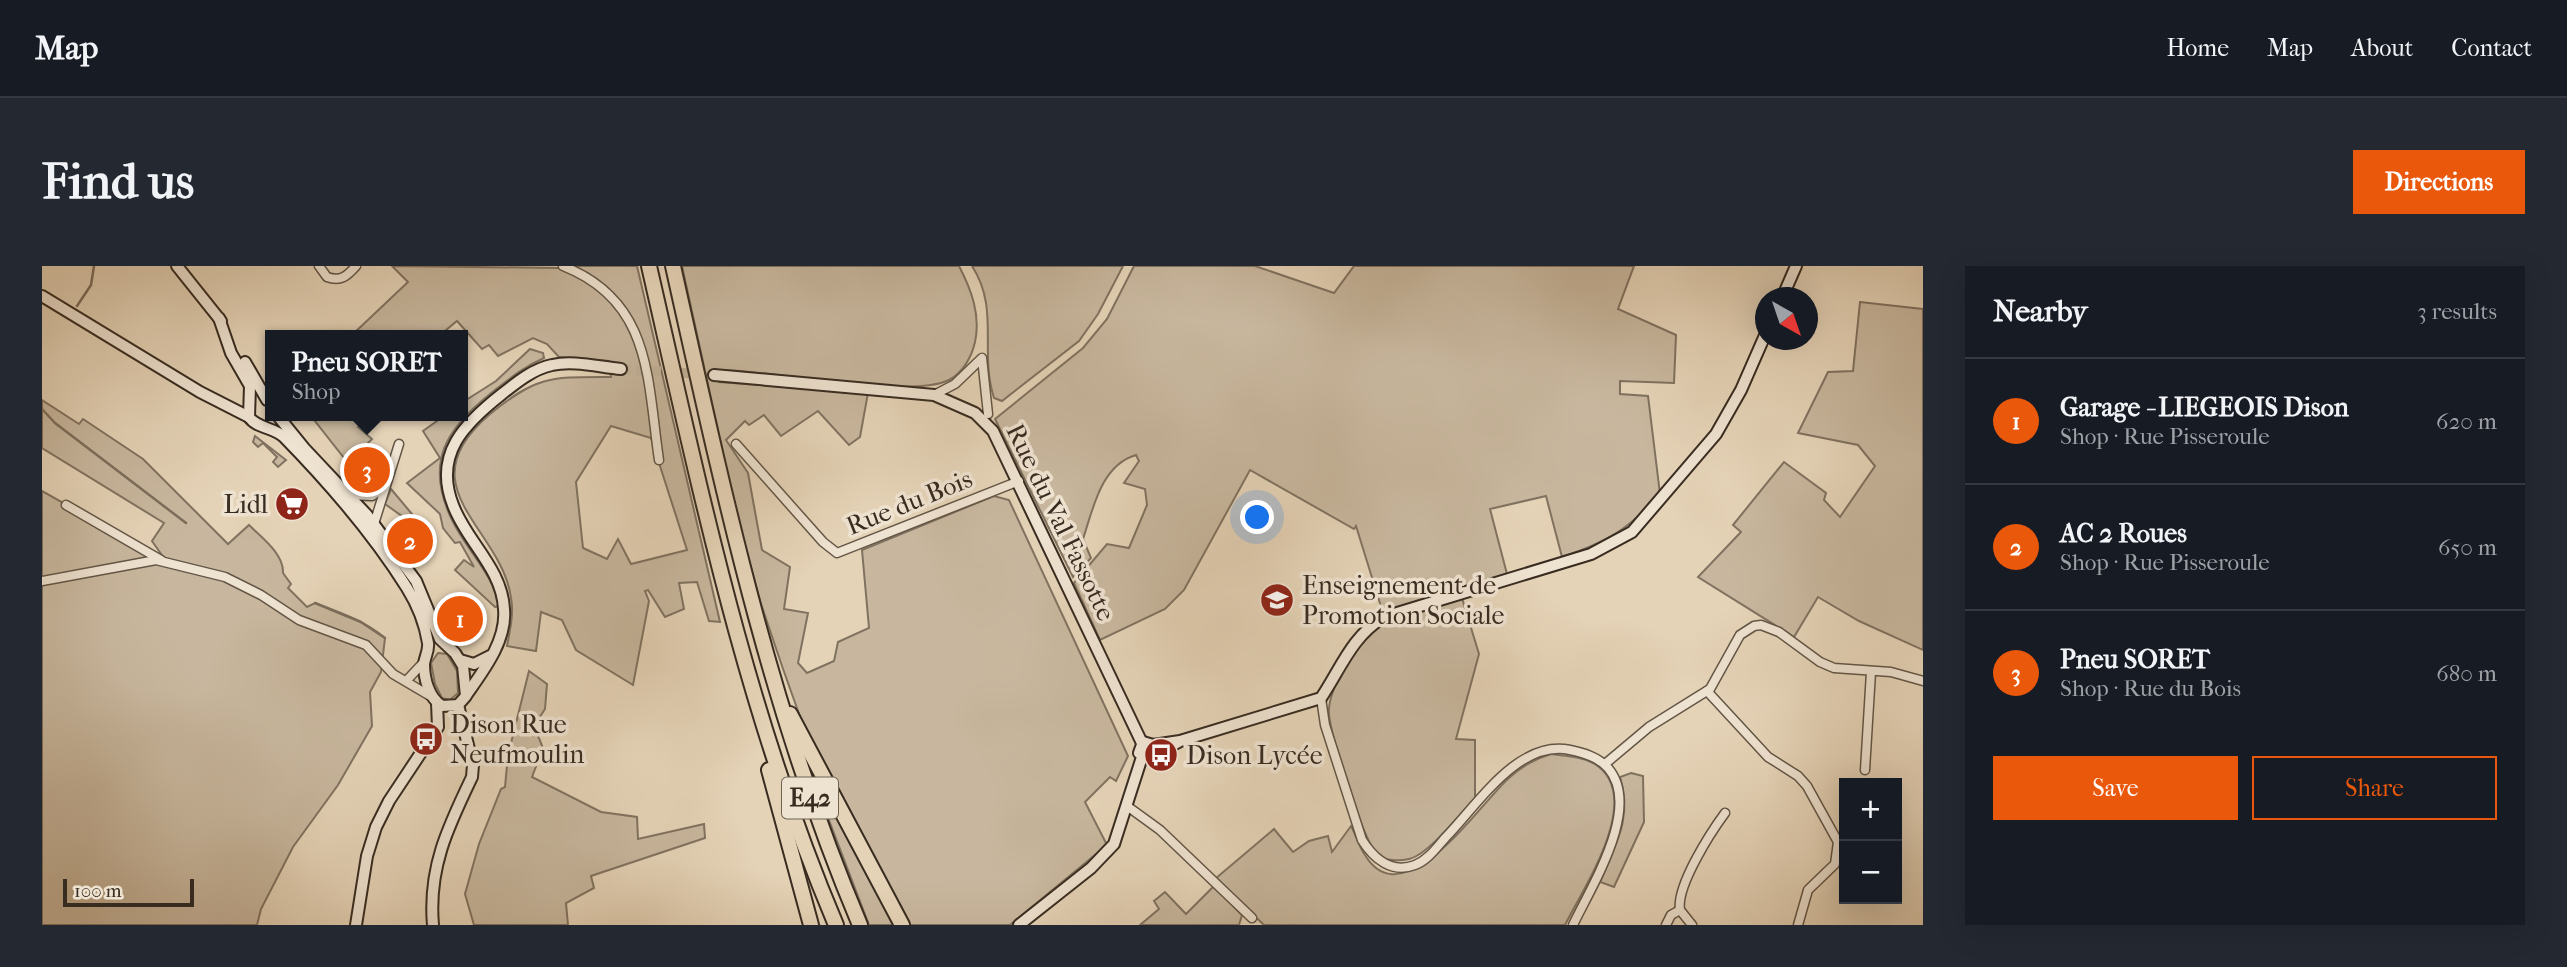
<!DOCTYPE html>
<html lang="en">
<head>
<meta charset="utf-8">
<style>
  :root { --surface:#171b24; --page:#242831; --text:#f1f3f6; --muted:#9ea1a6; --line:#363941; --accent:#ea580c }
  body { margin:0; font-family:"IM FELL French Canon",serif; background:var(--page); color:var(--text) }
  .controls { position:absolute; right:21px; bottom:21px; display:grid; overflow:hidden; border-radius:0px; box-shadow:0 7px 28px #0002 }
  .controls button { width:63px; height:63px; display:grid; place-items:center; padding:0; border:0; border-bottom:2px solid var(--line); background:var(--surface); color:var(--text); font:35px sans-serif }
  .compass { position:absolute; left:1713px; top:21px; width:63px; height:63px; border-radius:50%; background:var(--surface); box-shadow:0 7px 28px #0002; rotate:140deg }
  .scale { position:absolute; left:21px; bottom:18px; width:131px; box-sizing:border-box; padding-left:7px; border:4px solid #382c21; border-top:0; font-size:19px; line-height:24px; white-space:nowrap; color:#382c21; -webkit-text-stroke:5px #eee2d0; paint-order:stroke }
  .you { position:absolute; left:1216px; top:252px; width:24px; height:24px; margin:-18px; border:5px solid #fff; border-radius:50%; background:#1a73e8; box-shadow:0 0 0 10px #1a73e833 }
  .badge { display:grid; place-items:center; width:46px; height:46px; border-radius:50%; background:var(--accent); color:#fff; font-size:23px; font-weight:700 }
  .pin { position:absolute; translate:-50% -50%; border:4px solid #fff; box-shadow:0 2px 7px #0006 }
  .popup { position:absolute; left:223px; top:64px; width:203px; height:91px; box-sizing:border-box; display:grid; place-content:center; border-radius:0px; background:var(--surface); filter:drop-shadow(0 2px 5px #0005); font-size:23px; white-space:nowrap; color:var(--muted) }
  .popup b { font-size:26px; color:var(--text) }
  .popup::after { content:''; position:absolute; left:50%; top:100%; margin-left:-14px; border:14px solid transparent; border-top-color:var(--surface) }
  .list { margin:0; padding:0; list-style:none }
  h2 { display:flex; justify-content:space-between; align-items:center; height:91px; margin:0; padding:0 28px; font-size:30px }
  h2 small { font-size:23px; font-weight:400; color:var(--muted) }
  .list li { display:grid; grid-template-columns:46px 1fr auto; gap:21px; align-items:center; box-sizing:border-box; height:126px; padding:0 28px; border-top:2px solid var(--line) }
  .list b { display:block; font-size:26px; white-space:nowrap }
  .list p { margin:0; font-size:23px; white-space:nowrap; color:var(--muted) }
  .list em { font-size:23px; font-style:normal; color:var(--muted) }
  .actions { display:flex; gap:14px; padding:21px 28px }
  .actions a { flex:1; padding:16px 0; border:2px solid var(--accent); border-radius:0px; text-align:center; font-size:24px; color:var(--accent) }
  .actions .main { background:var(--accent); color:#fff }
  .map { position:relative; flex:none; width:1881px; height:659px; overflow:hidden; border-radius:0px }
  header { display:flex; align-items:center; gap:42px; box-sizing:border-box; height:98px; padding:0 35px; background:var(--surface); border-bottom:2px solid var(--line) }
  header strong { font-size:33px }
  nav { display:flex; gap:38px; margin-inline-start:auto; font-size:24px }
  .intro { display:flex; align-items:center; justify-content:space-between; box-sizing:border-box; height:168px; padding:0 42px }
  h1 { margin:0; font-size:49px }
  .button { padding:18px 32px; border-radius:0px; background:var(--accent); color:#fff; font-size:24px; font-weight:700 }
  main { display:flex; gap:42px; padding:0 42px }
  aside { flex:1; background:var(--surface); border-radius:0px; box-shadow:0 7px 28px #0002 }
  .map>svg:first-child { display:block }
</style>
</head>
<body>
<header>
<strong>Map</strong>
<nav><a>Home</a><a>Map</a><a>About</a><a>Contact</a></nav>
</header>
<div class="intro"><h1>Find us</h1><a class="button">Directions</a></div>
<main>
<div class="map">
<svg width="1881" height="659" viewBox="0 0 1881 659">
  <rect width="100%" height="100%" fill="#e5d3b7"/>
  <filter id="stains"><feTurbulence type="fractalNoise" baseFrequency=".00286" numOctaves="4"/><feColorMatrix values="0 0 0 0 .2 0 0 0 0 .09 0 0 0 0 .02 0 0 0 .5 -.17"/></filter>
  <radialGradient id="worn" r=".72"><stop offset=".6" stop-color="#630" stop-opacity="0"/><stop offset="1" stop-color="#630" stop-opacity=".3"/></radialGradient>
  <g fill="#c8b79e" stroke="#807260" stroke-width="2" fill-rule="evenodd">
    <path d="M 350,0 L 519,2 C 553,16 572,39 596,66 C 582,35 559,14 528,0 L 595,0 L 678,356 L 667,355 L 655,316 L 637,317 L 642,343 L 623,351 L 606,324 L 603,325 L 607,335 L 591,419 L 534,384 L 520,354 L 499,346 L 494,385 L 465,380 C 468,364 472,348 469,332 C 460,262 362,222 447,149 C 495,109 509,111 569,111 L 567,95 L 517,91 L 505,78 L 491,72 L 456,90 L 447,79 L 440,83 L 415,55 L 398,69 L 310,69 L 366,16 ZM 569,160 L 609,172 L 645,284 L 589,298 L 576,273 L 565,293 L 541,282 L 534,216 Z"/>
    <path d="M 640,0 L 917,0 C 929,23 939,49 933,76 C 930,90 921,107 907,114 C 865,134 728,103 674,104 L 677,116 L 826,127 L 818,171 L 807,179 L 776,145 L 739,170 L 722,149 L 707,159 L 703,155 L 684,174 L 706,207 L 720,284 L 748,301 L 742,343 L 766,347 L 756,397 L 765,407 L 792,395 L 796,376 L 827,362 L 820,284 L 952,230 L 967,234 L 1086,490 L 1074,515 L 1068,511 L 1043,536 L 1065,579 L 968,659 L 866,659 L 767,476 L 740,400 L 719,338 L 695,251 Z"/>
    <path d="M 930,0 L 1081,0 L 1056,48 L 1037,75 L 960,135 L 952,132 C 937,85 958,43 930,0 Z"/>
    <path d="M 1092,0 L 1213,0 L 1292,27 L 1312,0 L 1592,0 L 1576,43 L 1634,69 L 1632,117 L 1578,115 L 1578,128 L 1606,130 L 1618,228 C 1586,264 1565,276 1520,291 L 1504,230 L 1448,243 L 1465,308 L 1341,347 L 1314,260 L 1312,263 L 1208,204 L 1142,324 L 1123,343 L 1058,374 L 1032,317 L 1065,278 L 1087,282 L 1105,239 L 1103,223 L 1082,217 L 1097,195 L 1094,189 C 1059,199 1051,243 1041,273 L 1049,292 L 1031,311 L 953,153 L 1041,82 L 1065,53 Z"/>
    <path d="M 1818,36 L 1881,43 L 1881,384 L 1817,355 L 1776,331 L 1752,371 L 1656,311 L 1699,266 L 1691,259 L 1742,196 L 1784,227 L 1782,234 L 1798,251 L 1833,200 L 1816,179 L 1756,167 L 1786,106 L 1811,105 Z"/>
    <path d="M 488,83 L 501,87 L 502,92 C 481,101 466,114 448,128 C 404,163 383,196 409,252 C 424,284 450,306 458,340 L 453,341 L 413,304 L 422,294 L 432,301 L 418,276 L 413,277 L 401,262 L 398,248 L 365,217 L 398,192 L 381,165 L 402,150 L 421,150 L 421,136 L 454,115 Z"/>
    <path d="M 0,134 L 37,158 L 41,153 L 101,193 L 186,278 L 207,259 C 220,272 242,288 241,307 L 249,318 L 246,322 L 265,341 L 273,337 C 297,346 323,355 343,372 L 339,406 L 328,426 L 330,460 L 296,519 L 251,581 L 219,643 L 215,659 L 0,659 L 0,225 L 124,295 L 110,275 L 122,257 L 0,182 Z"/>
    <path d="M 269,150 L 328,150 L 316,161 L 330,173 L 306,197 Z"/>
    <path d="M 213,170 L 244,194 L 236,201 L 231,196 L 235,191 L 221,177 L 216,181 L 211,176 Z"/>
    <path d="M 349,223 L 370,248 L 364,253 L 343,238 Z"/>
    <path d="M 1420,332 L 1437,388 L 1414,473 L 1433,474 L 1433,532 C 1419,547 1386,589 1367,593 C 1358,595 1343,595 1336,589 C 1322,578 1288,468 1287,448 C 1285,428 1308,386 1321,371 C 1344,347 1389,341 1420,332 Z"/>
    <path d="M 396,387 L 405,388 L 415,405 L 416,427 L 408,434 L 400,432 L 393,418 L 389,397 Z"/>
    <path d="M 487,405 L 505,418 L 503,443 L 492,460 L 501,482 L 490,511 L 559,546 L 595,551 L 596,573 L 662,558 L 663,572 L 549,610 L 552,622 L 524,637 L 526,659 L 432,659 L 423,628 L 437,578 L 459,523 L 463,521 L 466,489 Z"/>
    <path d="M 1509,488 C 1523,490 1538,490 1551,497 C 1605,528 1542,621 1523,659 L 1222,659 L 1173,613 L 1232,563 L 1251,586 L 1267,575 L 1286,570 L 1290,586 L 1309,560 C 1314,569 1317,581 1323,589 C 1362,654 1440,535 1467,512 C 1480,500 1492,493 1509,488 Z"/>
    <path d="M 764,494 L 853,659 L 827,659 Z"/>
    <path d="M 1589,507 L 1601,510 L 1602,556 L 1572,621 L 1558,616 C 1573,579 1591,552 1578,511 Z"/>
    <path d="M 1172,620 L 1200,649 L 1197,659 L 1098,659 L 1117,643 L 1112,635 L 1123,626 L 1144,648 Z"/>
  </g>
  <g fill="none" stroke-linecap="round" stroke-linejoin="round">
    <g stroke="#7c6e5c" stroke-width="2.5">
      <path d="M 35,40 L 49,19 L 52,0"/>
      <path d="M 0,143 L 13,157 L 144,257"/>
      <path d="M 273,337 L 319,356 L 343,372"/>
    </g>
    <path stroke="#c2b299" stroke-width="10" stroke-dasharray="10 5" stroke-linecap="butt" d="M 579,103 L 672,109"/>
    <g stroke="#635646" stroke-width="11">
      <g id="street">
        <path d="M 277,0 L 285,11 C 299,16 305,10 314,0"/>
        <path d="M 521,0 C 610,35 605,113 617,194"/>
        <path d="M 892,129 L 913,118 L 940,92 L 946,148"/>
        <path d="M 694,178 L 781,276 L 795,287 L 977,215"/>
        <path d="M 307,229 L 330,230 L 342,221"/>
        <path d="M 24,239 L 119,294"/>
        <path d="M 332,258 L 357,178"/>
        <path d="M 0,315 L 114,294 L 183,311 L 219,329 L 257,354 L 324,379 L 351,408 L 390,431"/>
        <path d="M 365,414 L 382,396"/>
        <path d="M 1665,425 L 1726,491 L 1756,510 L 1765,520 L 1796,576 L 1793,598 L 1766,624 L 1756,659"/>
        <path d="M 1279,432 L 1283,459 L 1320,574 C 1332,593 1350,608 1373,599 C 1386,594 1395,581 1404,571 C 1436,538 1477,473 1528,484 C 1542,487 1556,491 1566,502 C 1600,541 1550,619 1531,659"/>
        <path d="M 1563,498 L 1607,461 L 1668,423 L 1698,369 L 1712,360 L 1719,359 L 1737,366 L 1778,396 L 1792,402 L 1849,406 L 1881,415"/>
        <path d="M 1823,504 L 1829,406"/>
        <path d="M 1085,540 L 1118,564 L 1210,652"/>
        <path d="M 1624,659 L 1629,649 L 1638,644"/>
        <path d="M 1650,659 L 1638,644 C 1634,620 1669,566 1683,547"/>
      </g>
    </g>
    <g stroke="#382c21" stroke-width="14">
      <g id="secondary">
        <path d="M 135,0 L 179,55"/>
        <path d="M 0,30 L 158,126 L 207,151"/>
        <path d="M 1740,32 L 1754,0"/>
        <path d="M 177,52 L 189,87 L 208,120 L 207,151 C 215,163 233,161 243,172 C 285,215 333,271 365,322 C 375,338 383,358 386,377 C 387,385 383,390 382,398 C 382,413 387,432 400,440 L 416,439 L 424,430 L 421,400 L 413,387 L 398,373 L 374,315 L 325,249 L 262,182 L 236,150"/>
        <path d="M 203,96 L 225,134"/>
        <path d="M 672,109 L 892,129 L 933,147 L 951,165 L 1100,477"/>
        <path d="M 418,394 L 432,398 L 448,390"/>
        <path d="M 425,428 C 442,404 465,374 462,343 C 460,302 424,275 411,239 C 391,188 423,157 460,128 C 475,116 491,103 510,99 C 531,94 557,101 579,103"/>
        <path d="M 1138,475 L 1107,492 L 1097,487 L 1101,476 L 1111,479 L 1138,475 L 1279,432 C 1299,402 1310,370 1342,351 L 1549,288 L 1590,266 L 1674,168 L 1699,124 L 1724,67"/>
        <path d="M 314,659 L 325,590 L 334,561 L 347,535 L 396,461 L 395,437"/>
        <path d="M 391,659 C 386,602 406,561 430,511 L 431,499 L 416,439"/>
        <path d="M 977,659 L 1049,602 L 1072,578 L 1100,491"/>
      </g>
    </g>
    <g stroke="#382c21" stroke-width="18">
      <g id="highway">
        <path d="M 607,0 C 658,223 704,447 794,659"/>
        <path d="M 631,0 C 681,224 728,447 818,659"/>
        <path d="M 748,448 L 860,659"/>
        <path d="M 727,504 L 769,659"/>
      </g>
    </g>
    <use href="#street" stroke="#eee2d0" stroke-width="8"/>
    <use href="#secondary" stroke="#eee2d0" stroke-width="10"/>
    <use href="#highway" stroke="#e5d3b7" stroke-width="14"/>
  </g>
  <defs>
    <g id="supermarket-disc" transform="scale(1.75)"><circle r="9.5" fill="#8f2418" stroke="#eee2d0"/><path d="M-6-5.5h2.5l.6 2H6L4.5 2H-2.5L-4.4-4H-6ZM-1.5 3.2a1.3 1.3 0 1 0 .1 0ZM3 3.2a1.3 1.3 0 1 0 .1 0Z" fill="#fff"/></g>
    <g id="school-disc" transform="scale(1.75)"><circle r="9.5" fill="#8f2418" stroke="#eee2d0"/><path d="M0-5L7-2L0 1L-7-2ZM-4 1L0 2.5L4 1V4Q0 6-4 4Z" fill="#fff"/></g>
    <g id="bus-disc" transform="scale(1.75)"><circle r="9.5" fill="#8f2418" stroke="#eee2d0"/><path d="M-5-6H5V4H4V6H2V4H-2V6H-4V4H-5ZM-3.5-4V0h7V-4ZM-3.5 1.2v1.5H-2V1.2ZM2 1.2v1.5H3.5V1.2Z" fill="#fff"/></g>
  </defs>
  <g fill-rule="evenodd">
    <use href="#supermarket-disc" x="250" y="238"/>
    <use href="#school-disc" x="1235" y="334"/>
    <use href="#bus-disc" x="384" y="473"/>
    <use href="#bus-disc" x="1119" y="489"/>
  </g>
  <g text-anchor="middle" stroke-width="7" stroke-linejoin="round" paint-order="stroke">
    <rect fill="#eee2d0" stroke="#6f6356" stroke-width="2" x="740" y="511.5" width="56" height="41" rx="5"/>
    <g font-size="24" font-weight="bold" fill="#382c21">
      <text x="768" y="540">E42</text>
    </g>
    <g font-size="26" fill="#382c21" stroke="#eee2d0">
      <text transform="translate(867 236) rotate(-22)" y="9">Rue du Bois</text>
      <text transform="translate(1019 256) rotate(64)" y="9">Rue du Val Fassotte</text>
    </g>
    <g font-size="26" fill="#382c21" stroke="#eee2d0" text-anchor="start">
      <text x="226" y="247" text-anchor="end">Lidl</text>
      <text x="1260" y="328">Enseignement de<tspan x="1260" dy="30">Promotion Sociale</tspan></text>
      <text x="408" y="467">Dison Rue<tspan x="408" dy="30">Neufmoulin</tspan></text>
      <text x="1144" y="498">Dison Lycée</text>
    </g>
  </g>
  <rect width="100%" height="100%" filter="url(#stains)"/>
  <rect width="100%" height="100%" fill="url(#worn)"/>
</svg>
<div class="controls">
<button>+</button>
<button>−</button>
</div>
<svg class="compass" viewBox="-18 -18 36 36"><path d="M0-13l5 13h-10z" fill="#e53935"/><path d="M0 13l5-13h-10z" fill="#9ea1a6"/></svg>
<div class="scale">100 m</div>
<div class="you"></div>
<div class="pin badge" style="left:418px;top:353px">1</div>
<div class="pin badge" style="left:368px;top:275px">2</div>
<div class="pin badge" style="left:325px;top:204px">3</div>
<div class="popup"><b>Pneu SORET</b>Shop</div>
</div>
<aside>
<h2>Nearby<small>3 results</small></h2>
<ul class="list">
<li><span class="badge">1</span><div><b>Garage - LIEGEOIS Dison</b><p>Shop · Rue Pisseroule</p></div><em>620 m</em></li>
<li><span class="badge">2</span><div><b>AC 2 Roues</b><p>Shop · Rue Pisseroule</p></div><em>650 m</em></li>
<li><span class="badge">3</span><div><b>Pneu SORET</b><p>Shop · Rue du Bois</p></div><em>680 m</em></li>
</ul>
<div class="actions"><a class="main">Save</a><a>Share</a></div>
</aside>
</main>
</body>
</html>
